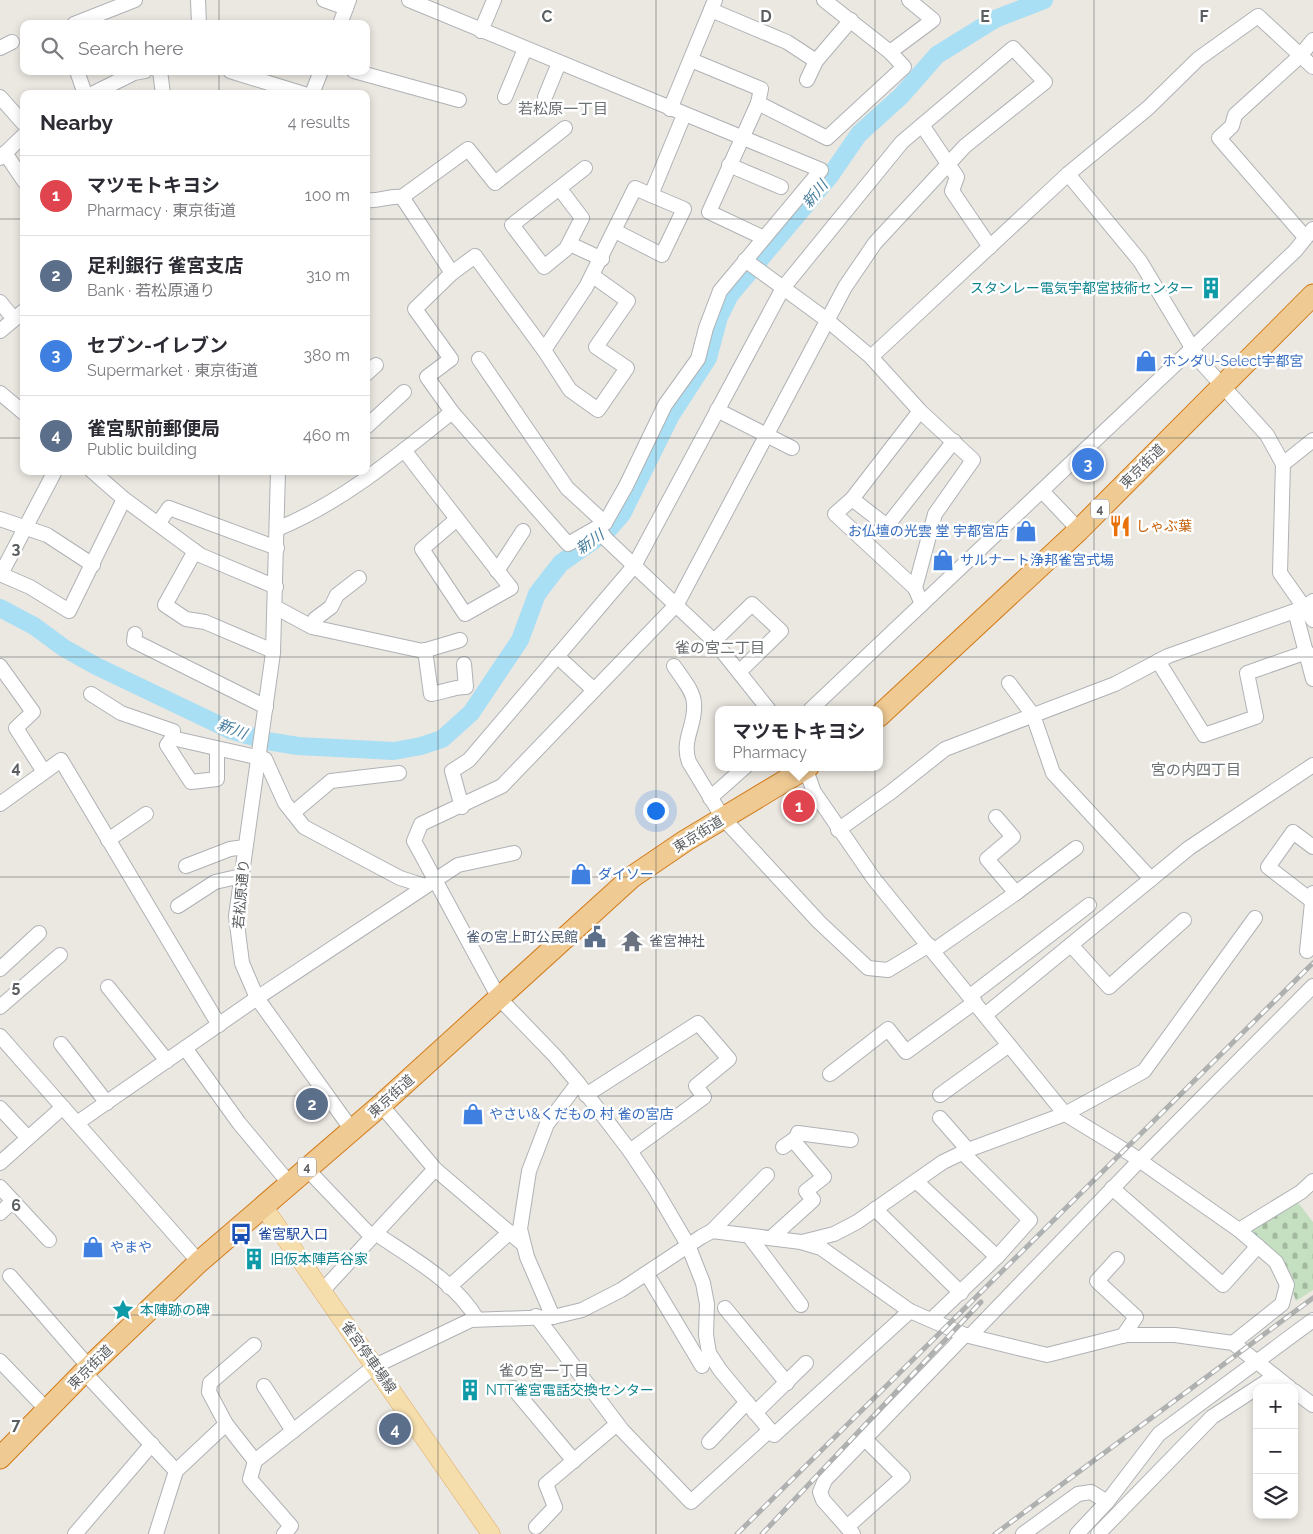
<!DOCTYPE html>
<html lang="en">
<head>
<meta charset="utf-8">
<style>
  :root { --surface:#fff; --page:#f7f7f7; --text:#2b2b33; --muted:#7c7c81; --line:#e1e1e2; --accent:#db2777 }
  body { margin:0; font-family:Raleway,"Noto Sans JP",sans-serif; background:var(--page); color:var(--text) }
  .controls { position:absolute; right:15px; bottom:15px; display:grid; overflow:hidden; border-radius:10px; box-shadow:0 2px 8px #0003 }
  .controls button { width:45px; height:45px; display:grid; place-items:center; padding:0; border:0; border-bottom:1px solid var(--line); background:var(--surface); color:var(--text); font:25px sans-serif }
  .you { position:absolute; left:655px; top:810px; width:18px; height:18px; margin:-12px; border:4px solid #fff; border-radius:50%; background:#1a73e8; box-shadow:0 0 0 8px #1a73e833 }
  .badge { display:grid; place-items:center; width:32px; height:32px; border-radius:50%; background:var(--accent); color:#fff; font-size:16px; font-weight:700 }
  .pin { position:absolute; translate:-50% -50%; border:2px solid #fff; box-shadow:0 1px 5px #0006 }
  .popup { position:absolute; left:715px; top:706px; width:168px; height:65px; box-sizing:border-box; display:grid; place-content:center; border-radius:10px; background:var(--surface); filter:drop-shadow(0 1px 4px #0005); font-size:16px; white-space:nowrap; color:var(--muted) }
  .popup b { font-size:19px; color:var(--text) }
  .popup::after { content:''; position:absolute; left:50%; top:100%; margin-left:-10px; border:10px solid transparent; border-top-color:var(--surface) }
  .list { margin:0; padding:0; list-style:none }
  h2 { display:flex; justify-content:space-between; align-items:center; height:65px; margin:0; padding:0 20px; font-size:21px }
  h2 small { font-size:16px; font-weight:400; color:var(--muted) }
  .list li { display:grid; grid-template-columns:32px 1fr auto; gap:15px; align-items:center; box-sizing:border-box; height:80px; padding:0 20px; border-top:1px solid var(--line) }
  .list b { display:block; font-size:19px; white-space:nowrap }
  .list p { margin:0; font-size:16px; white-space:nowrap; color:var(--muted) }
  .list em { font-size:16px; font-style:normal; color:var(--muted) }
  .icon { flex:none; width:28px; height:28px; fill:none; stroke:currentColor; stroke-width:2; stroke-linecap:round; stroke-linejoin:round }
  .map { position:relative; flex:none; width:1313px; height:1534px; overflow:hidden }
  .search { position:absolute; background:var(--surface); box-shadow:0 2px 8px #0003; left:20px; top:20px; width:350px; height:55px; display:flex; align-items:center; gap:12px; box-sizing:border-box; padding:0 18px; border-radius:10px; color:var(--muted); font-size:19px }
  .panel { position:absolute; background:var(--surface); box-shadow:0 2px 8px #0003; left:20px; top:90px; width:350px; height:385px; border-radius:10px }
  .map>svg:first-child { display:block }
</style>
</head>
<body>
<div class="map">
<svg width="1313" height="1534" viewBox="0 0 1313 1534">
  <defs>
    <pattern id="cemetery-stones" width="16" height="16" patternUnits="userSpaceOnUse" patternTransform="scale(1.25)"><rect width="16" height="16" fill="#c5e0c0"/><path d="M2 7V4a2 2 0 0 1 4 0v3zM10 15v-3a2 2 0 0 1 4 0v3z" fill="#a3b99f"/></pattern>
  </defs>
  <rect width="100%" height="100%" fill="#ebe7e1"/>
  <path fill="url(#cemetery-stones)" d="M 1296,1200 L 1313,1222 L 1313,1290 L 1296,1301 L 1292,1289 L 1293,1278 L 1282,1260 L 1245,1231 Z"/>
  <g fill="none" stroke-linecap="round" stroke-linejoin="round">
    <path stroke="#a8dff4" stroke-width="18" d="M 0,608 L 34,626 L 64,648 L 96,666 L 230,730 L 267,741 L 298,746 L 394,751 L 421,746 L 442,739 L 471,713 L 520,640 L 537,594 L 550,577 L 561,563 L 607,531 L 622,514 L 671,415 L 708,358 L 719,317 L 730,295 L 830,176 L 859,134 L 901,96 L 937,55 L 995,19 L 1044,0"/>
    <g stroke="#afb2b5" stroke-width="16">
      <g id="minor">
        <path d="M 198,0 L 199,24"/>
        <path d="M 324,0 L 346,8"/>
        <path d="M 824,0 L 890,52 L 933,20 L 909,0"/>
        <path d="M 711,10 L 787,42 L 816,61"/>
        <path d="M 74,24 L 135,0"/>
        <path d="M 340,24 L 349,0"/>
        <path d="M 481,31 L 494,0"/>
        <path d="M 0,48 L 12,42"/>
        <path d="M 691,60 L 761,89 L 758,103 L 709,212 L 764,238"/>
        <path d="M 77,71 L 85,94"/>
        <path d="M 160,71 L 163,94"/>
        <path d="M 230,71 L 304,94"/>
        <path d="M 354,71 L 459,100"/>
        <path d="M 807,80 L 816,61 L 851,20"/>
        <path d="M 92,94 L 134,73 L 145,71"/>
        <path d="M 312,94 L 321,71"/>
        <path d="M 0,97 L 24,124"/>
        <path d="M 505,97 L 525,49"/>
        <path d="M 545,97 L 559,63"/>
        <path d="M 758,103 L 827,138 L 904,67 L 890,52"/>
        <path d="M 670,109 L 715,0"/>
        <path d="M 922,125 L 957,177 L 952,191 L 990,247"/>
        <path d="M 5,153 L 24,181"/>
        <path d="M 0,158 L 24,135"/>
        <path d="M 729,165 L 781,187"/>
        <path d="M 1068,174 L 1140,261 L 1200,361 L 1267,435 L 1283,464 L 1280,573 L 1313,620"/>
        <path d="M 560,189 L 582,218 L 566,249 L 544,267 L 512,225 L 585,168"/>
        <path d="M 402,197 L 452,273"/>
        <path d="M 366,200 C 379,202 389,195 402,197 L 468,149 L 495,183 L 565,128"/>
        <path d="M 615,231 L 662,255 L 684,209 L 651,195"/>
        <path d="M 1305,237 L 1219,138 L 1232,126 L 1235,115 L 1300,56 L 1313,40"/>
        <path d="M 570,244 L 602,259"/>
        <path d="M 745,260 L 827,320 L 871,357 L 1068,174 L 1148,108 L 1198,59 L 1258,16 L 1313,67"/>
        <path d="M 593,276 L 628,301 L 596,347 L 627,368 L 598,410 L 570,390 L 544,350 L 586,287 L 635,188 L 651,195 L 684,115"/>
        <path d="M 0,302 L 14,319"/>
        <path d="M 0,331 L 24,311"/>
        <path d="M 871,357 L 920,411 L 973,460 L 935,514 L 915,588 L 922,604"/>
        <path d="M 479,359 L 567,488 L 605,523"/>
        <path d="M 366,374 L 376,365"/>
        <path d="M 0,393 L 24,413"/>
        <path d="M 717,410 L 792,448"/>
        <path d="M 452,412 L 427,377 L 451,359 L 415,309 L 452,273 L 475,256 L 544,350"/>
        <path d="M 366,427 L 404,392"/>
        <path d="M 404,450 C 439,496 475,542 511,588 L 465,614 L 422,549 L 457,519"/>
        <path d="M 1283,464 L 1313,440"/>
        <path d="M 92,471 L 124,499 L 200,555 L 276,587"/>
        <path d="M 278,471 L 273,653 L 236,916 L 242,963 L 257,998 L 352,1130"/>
        <path d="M 1042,491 L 1079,530"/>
        <path d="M 852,499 L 887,526 L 954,441"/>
        <path d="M 0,519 L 47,535 L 93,565"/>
        <path d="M 158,524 L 169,508 L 277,548"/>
        <path d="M 598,528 L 606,539 L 714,641 L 769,710"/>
        <path d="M 277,529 C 343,502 397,456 452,412 L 568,544 L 605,523 L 626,486 L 665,405 L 698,359 L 706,328 L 720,291 L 821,170 L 409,0"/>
        <path d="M 195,551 L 165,605 L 186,619 L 205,622 L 273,651"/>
        <path d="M 497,571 L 523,531"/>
        <path d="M 0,574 L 30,587 L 69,611 L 124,499"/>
        <path d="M 1,574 L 55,471"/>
        <path d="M 915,588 L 835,514 L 852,499 L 920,411"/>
        <path d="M 275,607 L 312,627 L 423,651 L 460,640"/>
        <path d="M 1295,611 L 1313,679"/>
        <path d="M 317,628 L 315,619 L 331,607 L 337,595 L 359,578"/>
        <path d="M 135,634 L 134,641 L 266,707"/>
        <path d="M 714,641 L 752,604 L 781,631 L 739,672"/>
        <path d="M 425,650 L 431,694 C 444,692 453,687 466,687 L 464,664"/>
        <path d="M 557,656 L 594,690"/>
        <path d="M 1158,661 L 1204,735 L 1256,717 L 1247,673 L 1307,652"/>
        <path d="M 0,666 L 33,712 L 16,728 L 44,772"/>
        <path d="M 674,666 C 681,677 694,691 694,704 C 696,725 681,740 689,762 L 723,818 L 819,922 L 868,968 L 888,970 L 929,945"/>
        <path d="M 1009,683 L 1033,715 L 1053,773 L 1151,879"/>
        <path d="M 91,694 L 121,713 L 173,731 L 172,738 L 265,759 L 285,803 L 304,827 L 400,878 L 425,886"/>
        <path d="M 810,710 L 1295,251 L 1313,229"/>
        <path d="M 172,738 L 167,745 L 191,782 L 217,779 L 217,749"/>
        <path d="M 805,767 L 814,792 L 874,879 L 1065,1114 L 1129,1153 L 1239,1230 L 1276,1262 L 1287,1285 L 1282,1304 L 1233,1343"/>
        <path d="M 710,798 L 745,767"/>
        <path d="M 0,804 L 61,760 L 219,1025"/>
        <path d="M 462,807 L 452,771 L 469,760 L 634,566 L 783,288 L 902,142 L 1013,48 L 1045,82 L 965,146 L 875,243 L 845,287 L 677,604 L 502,786 L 421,824 L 414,841 L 499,998 L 555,1056 L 578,1083 L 630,1151 L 654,1187 L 688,1245 L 703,1283 L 707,1304 L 706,1335 L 709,1353 L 720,1370 L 774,1435 L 910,1311"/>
        <path d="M 293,813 L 331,781 L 399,773"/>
        <path d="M 838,830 L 891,792 L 945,749 L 1115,684 L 1168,656 L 1303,608 L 1313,601"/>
        <path d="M 108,840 L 146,814"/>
        <path d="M 186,866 L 230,849 L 245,847"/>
        <path d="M 1016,893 L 1076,848"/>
        <path d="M 1312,901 L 1268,867 L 1293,832 L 1313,847"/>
        <path d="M 178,906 L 215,882 L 241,876"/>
        <path d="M 1071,945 L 1109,987 L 1184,920"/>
        <path d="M 933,951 L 1016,893 L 987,859 L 1013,837 L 996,817"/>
        <path d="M 1307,951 L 1313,893"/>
        <path d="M 0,969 L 39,933"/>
        <path d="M 108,987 L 167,1061"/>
        <path d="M 970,996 L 1089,905"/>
        <path d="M 0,1007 L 60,955"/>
        <path d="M 985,1015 L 1189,848 L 1313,765"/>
        <path d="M 0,1036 L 199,1262"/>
        <path d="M 61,1044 L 107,1103"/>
        <path d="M 185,1048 L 239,1123 L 289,1183"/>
        <path d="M 830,1074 L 888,1029 L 906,1052 L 975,1002"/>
        <path d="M 586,1095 L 698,1023 L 729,1059 L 696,1086 L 704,1097 L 630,1151"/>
        <path d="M 940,1095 L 1009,1045"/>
        <path d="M 381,1105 L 435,1169 L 523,1244"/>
        <path d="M 0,1108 L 28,1138"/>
        <path d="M 940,1118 L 968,1150"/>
        <path d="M 77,1123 L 257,998 L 458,865 L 514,853"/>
        <path d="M 783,1147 L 796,1138 L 798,1133 L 851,1140"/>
        <path d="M 0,1163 L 63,1107"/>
        <path d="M 306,1168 L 371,1236"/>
        <path d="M 916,1181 L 997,1257"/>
        <path d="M 0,1187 L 49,1240"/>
        <path d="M 1112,1188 L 1223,1285 L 1258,1246"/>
        <path d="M 875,1209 L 961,1293"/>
        <path d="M 0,1213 L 13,1201"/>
        <path d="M 1239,1230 L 1301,1192 L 1313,1181"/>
        <path d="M 712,1231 L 767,1175"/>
        <path d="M 375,1233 C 410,1257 455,1281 477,1319"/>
        <path d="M 749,1236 L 801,1305"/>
        <path d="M 771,1238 L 813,1200 L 806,1191 L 824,1177 L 793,1140"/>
        <path d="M 802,1242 L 834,1234 L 857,1222 L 943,1162 L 968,1150 L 1065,1114 L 1144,1071 L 1255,918"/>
        <path d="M 1117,1259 L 1097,1281 L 1136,1317 L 1123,1336"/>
        <path d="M 647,1274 L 702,1366"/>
        <path d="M 10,1276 L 89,1367"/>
        <path d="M 449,1287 L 510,1232"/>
        <path d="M 323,1290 L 435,1169"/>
        <path d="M 725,1308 L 787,1383"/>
        <path d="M 536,1316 L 622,1430 L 691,1502 L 770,1430"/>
        <path d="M 553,1317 L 527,1257 L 520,1229 L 529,1171 L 547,1124 L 578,1083"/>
        <path d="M 932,1319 L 997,1257 L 1030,1220 L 963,1153"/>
        <path d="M 970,1336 L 1139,1161 L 1313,986"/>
        <path d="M 0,1361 L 47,1410"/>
        <path d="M 84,1372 L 176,1471"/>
        <path d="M 264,1386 L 293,1431"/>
        <path d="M 513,1388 L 574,1461"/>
        <path d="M 1294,1391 L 1313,1405"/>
        <path d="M 755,1413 L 806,1363"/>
        <path d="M 226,1424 L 209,1392 L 210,1383 L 254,1345"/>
        <path d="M 709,1442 L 747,1402"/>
        <path d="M 255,1461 L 250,1479 L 291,1526 L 284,1534"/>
        <path d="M 536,1527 L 555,1507 L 546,1484 L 617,1424"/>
        <path d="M 847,1527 L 903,1477 L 865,1439"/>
        <path d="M 75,1534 L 152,1444"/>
        <path d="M 156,1534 L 176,1471 L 226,1424 L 255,1461 L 375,1366 L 471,1320 L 553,1317 L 582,1310 L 621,1290 L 701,1237 L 712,1231 L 801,1242 L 821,1248 L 910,1311 L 965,1335 L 1047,1355 L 1126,1335 L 1175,1335 L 1233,1343 L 1290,1388"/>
        <path d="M 853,1534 L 823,1500 L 820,1492 L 825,1480 L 965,1335"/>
        <path d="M 1023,1534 L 1078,1494 L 1091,1492 L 1107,1502"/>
        <path d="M 1077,1534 L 1107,1502 L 1159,1434 L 1313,1320"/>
        <path d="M 1098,1534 L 1212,1417 L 1275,1376"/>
      </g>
    </g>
    <g stroke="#e0ab65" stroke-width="19">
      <path id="major" d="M 263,1206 L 491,1534"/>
    </g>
    <g stroke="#d27c1a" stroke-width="23">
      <g id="highway">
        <path d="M 879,716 L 1079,530 L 1313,295"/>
        <path d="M 0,1458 L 84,1372 L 199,1262 L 381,1105 L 632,877 L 685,841 L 808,767"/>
      </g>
    </g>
    <use href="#minor" stroke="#fff" stroke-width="14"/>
    <use href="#major" stroke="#f5deac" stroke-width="18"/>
    <use href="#highway" stroke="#f0ca93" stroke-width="21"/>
    <g stroke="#afb0b0" stroke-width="5">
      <g id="rail">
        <path d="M 737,1534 L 1313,963"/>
        <path d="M 762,1534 L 981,1302"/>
        <path d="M 995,1534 L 1313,1298"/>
      </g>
    </g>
    <use href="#rail" stroke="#fff" stroke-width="3" stroke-dasharray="9" stroke-linecap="butt"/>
  </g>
  <path fill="none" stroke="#5a5e60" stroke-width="1" stroke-opacity="0.55" d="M 219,0 L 219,24M 438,0 L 438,1534M 656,0 L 656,1534M 875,0 L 875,1534M 1094,0 L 1094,1534M 219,71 L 219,94M 0,219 L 24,219M 366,219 L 1313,219M 0,438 L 24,438M 366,438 L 1313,438M 219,471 L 219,1534M 0,657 L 1313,657M 0,877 L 1313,877M 0,1096 L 1313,1096M 0,1315 L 1313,1315"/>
  <defs>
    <g id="building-bare" transform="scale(1.725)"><path d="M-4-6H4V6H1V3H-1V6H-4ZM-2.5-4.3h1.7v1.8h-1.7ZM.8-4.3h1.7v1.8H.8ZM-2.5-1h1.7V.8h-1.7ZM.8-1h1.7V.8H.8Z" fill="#0f9aa8" stroke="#fff" stroke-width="2.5" paint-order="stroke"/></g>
    <g id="shop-bare" transform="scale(1.725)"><path d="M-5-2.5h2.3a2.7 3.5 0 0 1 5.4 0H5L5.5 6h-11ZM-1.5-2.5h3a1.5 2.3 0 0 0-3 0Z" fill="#3f7fe0" stroke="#fff" stroke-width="2.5" paint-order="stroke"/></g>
    <g id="restaurant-bare" transform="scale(1.725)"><path d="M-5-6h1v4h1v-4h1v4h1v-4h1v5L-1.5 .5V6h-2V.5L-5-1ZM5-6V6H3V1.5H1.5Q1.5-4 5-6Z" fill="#e8710a" stroke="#fff" stroke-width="2.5" paint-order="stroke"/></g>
    <g id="civic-bare" transform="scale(1.725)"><path d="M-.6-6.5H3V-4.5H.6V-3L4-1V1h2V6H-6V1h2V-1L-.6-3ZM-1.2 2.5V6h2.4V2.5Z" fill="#5c6f8a" stroke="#fff" stroke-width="2.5" paint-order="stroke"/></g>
    <g id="temple-bare" transform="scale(1.725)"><path d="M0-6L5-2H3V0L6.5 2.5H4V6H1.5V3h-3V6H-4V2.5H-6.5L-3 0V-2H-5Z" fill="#6b7280" stroke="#fff" stroke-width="2.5" paint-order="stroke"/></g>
    <g id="bus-bare" transform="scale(1.725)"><path d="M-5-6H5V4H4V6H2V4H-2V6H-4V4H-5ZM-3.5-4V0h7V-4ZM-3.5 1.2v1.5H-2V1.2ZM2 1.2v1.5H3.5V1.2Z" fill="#1a4fb4" stroke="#fff" stroke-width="2.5" paint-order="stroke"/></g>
    <g id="sight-bare" transform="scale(1.725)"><path d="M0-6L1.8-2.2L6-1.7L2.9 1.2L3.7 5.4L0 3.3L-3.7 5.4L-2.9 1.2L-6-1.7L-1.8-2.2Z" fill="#0f9aa8" stroke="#fff" stroke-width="2.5" paint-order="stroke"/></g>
  </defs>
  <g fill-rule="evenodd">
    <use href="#building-bare" x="1211" y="288"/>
    <use href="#shop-bare" x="1146" y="361"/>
    <use href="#restaurant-bare" x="1120" y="526"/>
    <use href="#shop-bare" x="1026" y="531"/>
    <use href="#shop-bare" x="943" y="560"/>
    <use href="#shop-bare" x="581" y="874"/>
    <use href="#civic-bare" x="595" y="937"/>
    <use href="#temple-bare" x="632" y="941"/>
    <use href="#shop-bare" x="473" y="1114"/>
    <use href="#bus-bare" x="241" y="1234"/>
    <use href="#shop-bare" x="93" y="1247"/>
    <use href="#building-bare" x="254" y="1259"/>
    <use href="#sight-bare" x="123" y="1310"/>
    <use href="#building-bare" x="470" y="1390"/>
  </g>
  <g text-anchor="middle" stroke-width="5" stroke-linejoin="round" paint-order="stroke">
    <g fill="#fff" stroke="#8c8e90" stroke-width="1">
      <rect x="1091" y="499.5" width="18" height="19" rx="4"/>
      <rect x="298" y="1157.5" width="18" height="19" rx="4"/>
    </g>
    <g font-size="12" font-weight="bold" fill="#5a5e60">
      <text x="1100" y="513">4</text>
      <text x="307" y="1171">4</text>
    </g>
    <g font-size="14" fill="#0d838f" stroke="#fff" text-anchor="start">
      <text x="1194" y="293" text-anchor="end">スタンレー電気宇都宮技術センター</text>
      <text x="270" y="1264">旧仮本陣芦谷家</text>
      <text x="140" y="1315">本陣跡の碑</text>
      <text x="486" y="1395">NTT雀宮電話交換センター</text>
    </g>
    <g font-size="14" fill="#366cbe" stroke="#fff" text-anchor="start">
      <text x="1162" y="366">ホンダU-Select宇都宮</text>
      <text x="1009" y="536" text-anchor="end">お仏壇の光雲 堂 宇都宮店</text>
      <text x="960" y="565">サルナート浄邦雀宮式場</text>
      <text x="598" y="879">ダイソー</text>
      <text x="489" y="1119">やさい&amp;くだもの 村 雀の宮店</text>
      <text x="110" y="1252">やまや</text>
    </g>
    <g font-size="14" fill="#5a5e60" stroke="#fff">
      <text transform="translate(1142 466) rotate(-45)" y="5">東京街道</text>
      <text transform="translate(698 834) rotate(-32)" y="5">東京街道</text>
      <text transform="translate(241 894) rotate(-85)" y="5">若松原通り</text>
      <text transform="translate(391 1096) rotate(-42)" y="5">東京街道</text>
      <text transform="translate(369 1357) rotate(55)" y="5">雀宮停車場線</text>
      <text transform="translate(90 1367) rotate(-45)" y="5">東京街道</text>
    </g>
    <g font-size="14" fill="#c56008" stroke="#fff" text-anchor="start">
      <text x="1136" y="531">しゃぶ葉</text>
    </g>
    <g font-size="14" fill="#4e5e75" stroke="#fff" text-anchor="end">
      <text x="578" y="942">雀の宮上町公民館</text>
    </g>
    <g font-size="14" fill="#5b616d" stroke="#fff" text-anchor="start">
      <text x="649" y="946">雀宮神社</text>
    </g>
    <g font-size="14" fill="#164399" stroke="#fff" text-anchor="start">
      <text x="258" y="1239">雀宮駅入口</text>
    </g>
    <g font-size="15" fill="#6b7072" stroke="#fff">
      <text x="563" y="114">若松原一丁目</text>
      <text x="720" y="653">雀の宮二丁目</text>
      <text x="1196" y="775">宮の内四丁目</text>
      <text x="544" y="1376">雀の宮一丁目</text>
    </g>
    <g font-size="15" font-style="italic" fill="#457c9c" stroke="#fff">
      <text transform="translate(815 194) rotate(-50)" y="5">新川</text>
      <text transform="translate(590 542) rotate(-35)" y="5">新川</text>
      <text transform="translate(232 729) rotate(21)" y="5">新川</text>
    </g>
  </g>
  <g font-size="16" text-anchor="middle" font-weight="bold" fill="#5a5e60" stroke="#fff" stroke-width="5" stroke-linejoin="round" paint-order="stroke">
    <text x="547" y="22">C</text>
    <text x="766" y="22">D</text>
    <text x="985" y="22">E</text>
    <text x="1204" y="22">F</text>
    <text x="16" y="554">3</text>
    <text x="16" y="773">4</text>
    <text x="16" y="992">5</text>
    <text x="16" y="1211">6</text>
    <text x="16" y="1430">7</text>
  </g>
</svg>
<div class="controls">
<button>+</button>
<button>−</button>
<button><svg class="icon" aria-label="layers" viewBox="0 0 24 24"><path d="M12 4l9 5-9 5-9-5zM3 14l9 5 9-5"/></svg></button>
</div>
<div class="you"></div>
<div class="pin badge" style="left:799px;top:806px;background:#e0444e">1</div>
<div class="popup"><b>マツモトキヨシ</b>Pharmacy</div>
<div class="pin badge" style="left:312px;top:1104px;background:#5c6f8a">2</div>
<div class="pin badge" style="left:1088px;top:464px;background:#3f7fe0">3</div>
<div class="pin badge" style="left:395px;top:1429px;background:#5c6f8a">4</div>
<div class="search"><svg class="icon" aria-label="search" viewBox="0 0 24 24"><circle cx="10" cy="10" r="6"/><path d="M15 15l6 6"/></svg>Search here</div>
<section class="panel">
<h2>Nearby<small>4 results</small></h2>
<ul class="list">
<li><span class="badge" style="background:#e0444e">1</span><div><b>マツモトキヨシ</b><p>Pharmacy · 東京街道</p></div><em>100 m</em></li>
<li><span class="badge" style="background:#5c6f8a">2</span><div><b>足利銀行 雀宮支店</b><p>Bank · 若松原通り</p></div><em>310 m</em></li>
<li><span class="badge" style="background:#3f7fe0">3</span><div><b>セブン-イレブン</b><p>Supermarket · 東京街道</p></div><em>380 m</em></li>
<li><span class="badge" style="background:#5c6f8a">4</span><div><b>雀宮駅前郵便局</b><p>Public building</p></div><em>460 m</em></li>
</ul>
</section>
</div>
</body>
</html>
